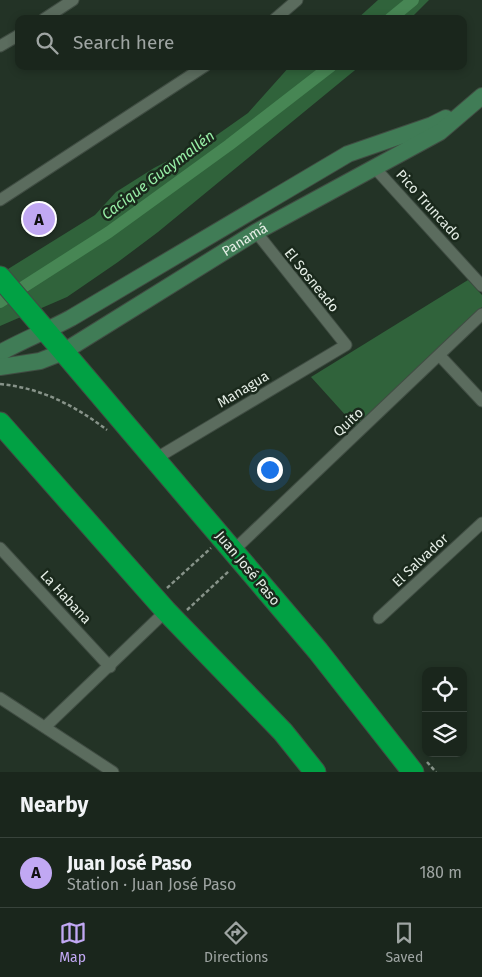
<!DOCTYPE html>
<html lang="en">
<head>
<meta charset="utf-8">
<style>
  :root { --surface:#1a261c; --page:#232e25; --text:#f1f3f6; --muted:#9fa5a3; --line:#38433b; --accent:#c1a8f3 }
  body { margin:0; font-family:"Fira Sans",sans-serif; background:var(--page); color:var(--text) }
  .controls { position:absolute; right:15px; bottom:15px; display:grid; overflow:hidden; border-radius:10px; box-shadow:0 2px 8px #0003 }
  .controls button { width:45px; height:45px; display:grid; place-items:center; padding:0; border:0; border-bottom:1px solid var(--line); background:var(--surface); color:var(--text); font:25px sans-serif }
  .you { position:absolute; left:269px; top:469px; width:18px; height:18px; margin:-12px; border:4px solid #fff; border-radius:50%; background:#1a73e8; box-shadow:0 0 0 8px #1a73e833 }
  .badge { display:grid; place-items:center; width:32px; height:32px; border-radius:50%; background:var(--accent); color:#111; font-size:16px; font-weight:700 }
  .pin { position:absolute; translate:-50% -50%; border:2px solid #fff; box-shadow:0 1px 5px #0006 }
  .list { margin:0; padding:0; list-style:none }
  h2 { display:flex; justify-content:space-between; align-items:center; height:65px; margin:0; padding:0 20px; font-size:21px }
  h2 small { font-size:16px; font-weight:400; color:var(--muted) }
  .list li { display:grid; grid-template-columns:32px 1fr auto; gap:15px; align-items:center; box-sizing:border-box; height:70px; padding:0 20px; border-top:1px solid var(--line) }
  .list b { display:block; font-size:19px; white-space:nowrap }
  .list p { margin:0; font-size:16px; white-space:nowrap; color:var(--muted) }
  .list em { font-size:16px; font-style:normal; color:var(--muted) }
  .icon { flex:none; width:28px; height:28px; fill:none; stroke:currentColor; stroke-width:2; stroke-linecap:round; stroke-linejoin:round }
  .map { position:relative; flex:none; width:482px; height:772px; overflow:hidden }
  .search { position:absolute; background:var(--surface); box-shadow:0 2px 8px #0003; left:15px; right:15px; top:15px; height:55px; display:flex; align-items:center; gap:12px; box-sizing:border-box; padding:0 18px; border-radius:10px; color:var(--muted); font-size:19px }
  .sheet { height:135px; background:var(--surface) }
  nav { display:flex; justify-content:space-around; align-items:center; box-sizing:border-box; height:70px; border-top:1px solid var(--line); background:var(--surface); font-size:14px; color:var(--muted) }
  nav a { display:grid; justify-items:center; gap:2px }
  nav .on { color:var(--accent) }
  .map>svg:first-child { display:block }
</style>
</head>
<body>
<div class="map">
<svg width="482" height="772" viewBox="0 0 482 772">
  <rect width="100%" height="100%" fill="#233326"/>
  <g fill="#30633b">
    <path d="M 378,0 L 429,0 L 410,19 L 357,19 Z"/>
    <path d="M 290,66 L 360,66 L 158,232 L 118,262 L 67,297 L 0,326 L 0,274 L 95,215 L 116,192 L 154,168 L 214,137 L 248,113 Z"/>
    <path d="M 468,280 L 482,295 L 482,307 L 358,429 L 311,377 Z"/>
  </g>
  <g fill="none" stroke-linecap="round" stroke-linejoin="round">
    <g stroke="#478654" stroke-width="12">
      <path d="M 390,19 L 413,0"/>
      <path d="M 0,302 L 109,232 L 229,145 L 331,66"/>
    </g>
    <g stroke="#404d43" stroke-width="13">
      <g id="street">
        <path d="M 44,19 L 73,0"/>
        <path d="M 275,19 L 297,0"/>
        <path d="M 0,46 L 19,35"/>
        <path d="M 374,167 L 482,286"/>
        <path d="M 0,200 L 205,66"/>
        <path d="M 440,356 L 482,401"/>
        <path d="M 155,459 L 346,345 L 256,232"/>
        <path d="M 0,548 L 110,667"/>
        <path d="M 234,550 L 482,314"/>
        <path d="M 379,618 L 482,523"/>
        <path d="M 0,698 L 113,772"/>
        <path d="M 45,727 L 166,611"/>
      </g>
    </g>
    <g stroke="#404d43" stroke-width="18">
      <g id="secondary">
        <path d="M 0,353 C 23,340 47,331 71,318 L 348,154 L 432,125 L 446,118"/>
        <path id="s1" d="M 0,367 L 40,361 L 63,352 L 256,232 L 440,132 L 482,96"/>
      </g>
    </g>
    <g stroke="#404d43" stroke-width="23">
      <g id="highway">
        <path d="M 0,277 L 318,651 L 413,772"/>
        <path d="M 0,423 L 166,611 L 283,732 L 315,772"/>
      </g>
    </g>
    <g stroke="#879389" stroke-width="2.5" stroke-dasharray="4 2.5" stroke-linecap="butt">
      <path d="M 0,384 C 41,388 74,405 107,430"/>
      <path d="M 167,588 L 211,548"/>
      <path d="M 187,610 L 229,571"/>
      <path d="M 427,762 L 436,772"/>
    </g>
    <use href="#street" stroke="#5b6c5e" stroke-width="11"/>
    <use href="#secondary" stroke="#407c56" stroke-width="16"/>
    <use href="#highway" stroke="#01a144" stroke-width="21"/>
  </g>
  <g text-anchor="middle" stroke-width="5" stroke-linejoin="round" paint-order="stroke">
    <g font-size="14" fill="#e5eee6" stroke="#1a291c">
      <text transform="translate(429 205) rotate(48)" y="5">Pico Truncado</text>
      <text dy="5" stroke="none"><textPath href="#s1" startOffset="279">Panamá</textPath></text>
      <text transform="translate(312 280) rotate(51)" y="5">El Sosneado</text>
      <text transform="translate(243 389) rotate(-31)" y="5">Managua</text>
      <text transform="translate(348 422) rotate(-43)" y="5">Quito</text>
      <text transform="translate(420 560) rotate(-43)" y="5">El Salvador</text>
      <text transform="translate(248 568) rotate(50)" y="5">Juan José Paso</text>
      <text transform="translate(66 597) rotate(47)" y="5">La Habana</text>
    </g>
    <g font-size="15" font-style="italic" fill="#97eea6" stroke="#1a291c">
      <text transform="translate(158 175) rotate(-37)" y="5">Cacique Guaymallén</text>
    </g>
  </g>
</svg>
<div class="controls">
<button><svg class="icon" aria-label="locate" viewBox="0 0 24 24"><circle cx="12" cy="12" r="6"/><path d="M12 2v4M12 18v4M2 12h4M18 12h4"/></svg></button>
<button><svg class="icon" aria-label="layers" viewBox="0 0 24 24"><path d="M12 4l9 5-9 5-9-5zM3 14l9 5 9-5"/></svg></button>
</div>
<div class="you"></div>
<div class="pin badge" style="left:39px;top:219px">A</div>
<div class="search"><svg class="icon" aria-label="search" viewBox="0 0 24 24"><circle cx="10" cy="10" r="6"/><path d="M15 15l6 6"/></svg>Search here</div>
</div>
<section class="sheet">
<h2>Nearby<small></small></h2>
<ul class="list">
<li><span class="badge">A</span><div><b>Juan José Paso</b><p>Station · Juan José Paso</p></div><em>180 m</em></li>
</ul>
</section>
<nav>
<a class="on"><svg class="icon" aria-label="map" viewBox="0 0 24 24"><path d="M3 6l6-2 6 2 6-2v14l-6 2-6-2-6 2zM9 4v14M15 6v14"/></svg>Map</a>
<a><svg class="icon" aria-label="directions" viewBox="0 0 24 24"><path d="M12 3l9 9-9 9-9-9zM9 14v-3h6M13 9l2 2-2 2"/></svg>Directions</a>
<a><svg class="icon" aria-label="saved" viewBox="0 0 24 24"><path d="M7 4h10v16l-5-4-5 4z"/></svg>Saved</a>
</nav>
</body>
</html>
